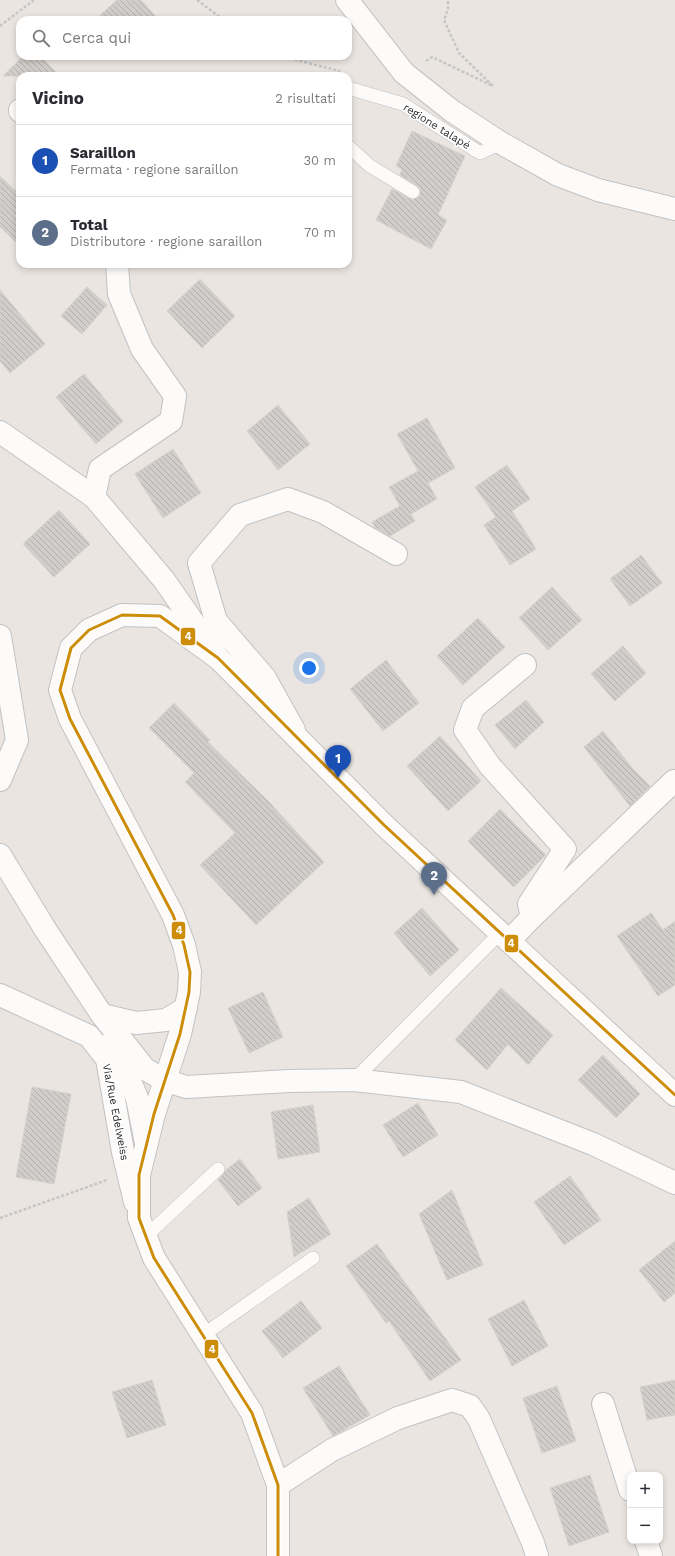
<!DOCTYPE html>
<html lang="it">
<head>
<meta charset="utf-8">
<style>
  :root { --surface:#fff; --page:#f2f2f3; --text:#2b2b33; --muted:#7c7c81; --line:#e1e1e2; --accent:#ea580c }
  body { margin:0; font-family:"Work Sans",sans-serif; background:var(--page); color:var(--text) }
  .controls { position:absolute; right:12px; bottom:12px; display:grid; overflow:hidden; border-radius:8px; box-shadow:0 2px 6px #0003 }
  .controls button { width:36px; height:36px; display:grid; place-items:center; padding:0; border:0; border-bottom:1px solid var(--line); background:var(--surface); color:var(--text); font:20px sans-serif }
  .you { position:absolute; left:309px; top:668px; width:14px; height:14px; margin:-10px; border:3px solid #fff; border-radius:50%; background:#1a73e8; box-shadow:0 0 0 6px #1a73e833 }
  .badge { display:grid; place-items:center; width:26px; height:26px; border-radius:50%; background:var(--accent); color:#fff; font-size:13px; font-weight:700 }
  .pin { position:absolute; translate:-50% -33px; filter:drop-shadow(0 1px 2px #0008) }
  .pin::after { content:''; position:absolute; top:21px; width:14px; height:12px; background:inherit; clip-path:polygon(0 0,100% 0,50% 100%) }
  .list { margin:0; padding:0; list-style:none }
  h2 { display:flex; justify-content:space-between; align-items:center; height:52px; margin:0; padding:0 16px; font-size:17px }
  h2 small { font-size:13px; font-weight:400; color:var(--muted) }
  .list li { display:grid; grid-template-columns:26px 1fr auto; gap:12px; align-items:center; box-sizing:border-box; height:72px; padding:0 16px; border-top:1px solid var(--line) }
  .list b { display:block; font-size:15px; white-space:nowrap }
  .list p { margin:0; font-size:13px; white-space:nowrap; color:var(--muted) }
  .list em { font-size:13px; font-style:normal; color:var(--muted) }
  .icon { flex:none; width:22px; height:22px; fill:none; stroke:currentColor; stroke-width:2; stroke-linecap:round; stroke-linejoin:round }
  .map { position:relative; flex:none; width:675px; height:1556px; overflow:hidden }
  .search { position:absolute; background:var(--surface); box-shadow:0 2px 6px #0003; left:16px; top:16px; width:336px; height:44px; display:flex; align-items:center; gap:10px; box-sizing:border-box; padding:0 14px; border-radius:12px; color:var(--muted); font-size:15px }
  .panel { position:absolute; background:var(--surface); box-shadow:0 2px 6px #0003; left:16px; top:72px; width:336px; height:196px; border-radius:12px }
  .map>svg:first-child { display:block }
</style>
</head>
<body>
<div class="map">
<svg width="675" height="1556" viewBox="0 0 675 1556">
  <defs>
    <pattern id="building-back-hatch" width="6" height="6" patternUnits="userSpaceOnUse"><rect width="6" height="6" fill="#d0cdca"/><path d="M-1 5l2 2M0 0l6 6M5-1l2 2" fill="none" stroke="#b3b0ae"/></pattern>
  </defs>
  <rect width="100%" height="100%" fill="#eae5e1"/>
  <g fill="url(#building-back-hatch)" stroke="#d5d1cd">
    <path d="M 117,0 L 141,0 L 159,20 L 95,20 Z"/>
    <path d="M 23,56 L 40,56 L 60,76 L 3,76 Z"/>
    <path d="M 412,131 L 465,156 L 438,215 L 447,220 L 431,249 L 376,220 L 392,189 L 412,200 L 420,196 L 420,188 L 400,175 L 402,169 L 396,166 Z"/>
    <path d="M 0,176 L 20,195 L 20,246 L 0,227 Z"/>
    <path d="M 200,279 L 235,316 L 202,348 L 167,311 Z"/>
    <path d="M 87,287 L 107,305 L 82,334 L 61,316 Z"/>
    <path d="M 0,290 L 45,344 L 10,373 L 0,361 Z"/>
    <path d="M 84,374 L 123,421 L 96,444 L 56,397 Z"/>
    <path d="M 278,405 L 310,444 L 278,470 L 247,431 Z"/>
    <path d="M 427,418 L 455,468 L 428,483 L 437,499 L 411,514 L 415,521 L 390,536 L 375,527 L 372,522 L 400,506 L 389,487 L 418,471 L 397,434 Z"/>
    <path d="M 173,449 L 201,493 L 163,518 L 135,474 Z"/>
    <path d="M 507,465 L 530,499 L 512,511 L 536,549 L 510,565 L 484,525 L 496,517 L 475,487 Z"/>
    <path d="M 59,510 L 90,544 L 54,577 L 23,544 Z"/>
    <path d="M 641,555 L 662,583 L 630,606 L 610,579 Z"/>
    <path d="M 552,587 L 582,620 L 548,650 L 519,618 Z"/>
    <path d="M 478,618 L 505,647 L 463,685 L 437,656 Z"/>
    <path d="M 623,646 L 646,673 L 615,701 L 591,674 Z"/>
    <path d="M 386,660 L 419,703 L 383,731 L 350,689 Z"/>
    <path d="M 526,700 L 544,722 L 515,749 L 495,725 Z"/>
    <path d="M 174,703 L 210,740 L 208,742 L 269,802 L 324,862 L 256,925 L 200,865 L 235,833 L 185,782 L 194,773 L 149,728 Z"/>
    <path d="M 603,731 L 633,769 L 650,786 L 630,806 L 584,747 Z"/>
    <path d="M 440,736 L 481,781 L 448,811 L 407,766 Z"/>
    <path d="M 500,809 L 546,855 L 514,887 L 468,841 Z"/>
    <path d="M 422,908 L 459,950 L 430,976 L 394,933 Z"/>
    <path d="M 651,913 L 663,930 L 675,921 L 675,985 L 658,996 L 617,936 Z"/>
    <path d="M 501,988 L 553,1035 L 528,1065 L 508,1044 L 487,1070 L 455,1040 Z"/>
    <path d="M 263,992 L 283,1037 L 249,1053 L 228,1008 Z"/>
    <path d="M 603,1055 L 640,1094 L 616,1118 L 578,1080 Z"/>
    <path d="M 32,1087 L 71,1094 L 54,1184 L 16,1177 Z"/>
    <path d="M 418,1103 L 438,1135 L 403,1157 L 383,1125 Z"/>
    <path d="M 313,1105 L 320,1152 L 278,1159 L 271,1112 Z"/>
    <path d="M 240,1159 L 262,1188 L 238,1206 L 218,1180 L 226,1170 Z"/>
    <path d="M 570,1176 L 601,1220 L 564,1245 L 534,1202 Z"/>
    <path d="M 452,1190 L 483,1265 L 447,1280 L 419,1214 Z"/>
    <path d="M 309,1198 L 331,1234 L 294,1257 L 287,1212 Z"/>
    <path d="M 675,1241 L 675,1293 L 664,1302 L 639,1270 Z"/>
    <path d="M 377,1244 L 461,1360 L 430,1381 L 389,1321 L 386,1323 L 346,1266 Z"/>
    <path d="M 524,1300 L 548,1346 L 512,1366 L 488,1319 Z"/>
    <path d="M 301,1301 L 322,1328 L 283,1358 L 262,1331 Z"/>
    <path d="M 339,1366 L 370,1415 L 333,1436 L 303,1388 Z"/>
    <path d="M 152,1380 L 166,1425 L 127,1438 L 112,1392 Z"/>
    <path d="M 675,1380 L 675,1415 L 647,1420 L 640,1387 Z"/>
    <path d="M 557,1386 L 576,1441 L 542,1453 L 523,1398 Z"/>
    <path d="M 590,1475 L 609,1532 L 569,1546 L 550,1488 Z"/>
  </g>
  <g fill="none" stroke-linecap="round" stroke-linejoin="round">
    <g stroke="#c3c2c3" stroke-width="14">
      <g id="service">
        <path d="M 348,88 L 403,104 L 480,153 L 501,143"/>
        <path d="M 348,146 L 370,166 L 413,192"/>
        <path d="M 354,1080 L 500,933"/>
        <path d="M 145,1237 L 218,1169"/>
        <path d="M 203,1335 L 313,1258"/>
      </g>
    </g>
    <g stroke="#c3c2c3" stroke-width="24">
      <g id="minor">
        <path d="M 20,110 L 20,111"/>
        <path d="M 0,432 L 94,497 L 164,580 L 216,655"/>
        <path d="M 94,497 L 100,469 L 171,421 L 175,396 L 142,349 L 119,294 L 117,264"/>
        <path d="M 0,636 L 17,740 L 0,780"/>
        <path d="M 525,665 L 473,708 L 465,730 L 490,766 L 565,849 L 529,904 L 532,917"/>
        <path d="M 294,730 L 265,678 L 216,621 L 199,563 L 240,515 L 288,499 L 323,512 L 396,554"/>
        <path d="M 0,855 L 45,929 L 102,1015 L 145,1069 L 164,1080 L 186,1087 L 289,1081 L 354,1080 L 461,1092 L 593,1144 L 675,1183"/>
        <path d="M 509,941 L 532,917 L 674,781"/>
        <path d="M 0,995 L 89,1036 L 107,1059 L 123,1152 L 135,1202"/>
        <path d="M 102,1015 L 136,1023 L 166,1020 L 186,1008"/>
        <path d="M 113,1040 L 137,1098 L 146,1143"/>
        <path d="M 603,1404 L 630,1490"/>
        <path d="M 278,1485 L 332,1450 L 398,1418 L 452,1400 L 470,1406 L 479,1419 L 533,1543 L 537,1556"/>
        <path d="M 646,1541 L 651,1556"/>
      </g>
    </g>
    <g stroke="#c3c2c3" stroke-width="24">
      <g id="secondary">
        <path d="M 347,0 L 404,73 L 452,111 L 501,143 L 558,175 L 598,190 L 675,209"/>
        <path d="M 278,1556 L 278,1485 L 252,1413 L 154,1258 L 139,1218 L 139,1175 L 154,1114 L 180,1034 L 189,992 L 190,972 L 184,945 L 173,915 L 70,719 L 60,690 L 71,648 L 89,630 L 122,615 L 160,616 L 218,658 L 384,825 L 675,1095"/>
      </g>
    </g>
    <g stroke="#c6c6c6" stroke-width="2.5" stroke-dasharray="3 2" stroke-linecap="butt">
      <path d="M 197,0 L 224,20"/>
      <path d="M 0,26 L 34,0"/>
      <path d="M 280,56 L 340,71"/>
      <path d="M 426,61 L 432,57 L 493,86 L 459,53 L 444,20 L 448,9 L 448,0"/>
      <path d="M 0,1218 L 107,1180"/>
    </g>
    <use href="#service" stroke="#fcfbfa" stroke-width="13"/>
    <use href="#minor" stroke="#fcfbfa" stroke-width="22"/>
    <use href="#secondary" stroke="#fcfbfa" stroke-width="22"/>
    <g stroke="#fff" stroke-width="6">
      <path id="bus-1" d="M 278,1556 L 278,1485 L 252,1413 L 154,1258 L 139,1218 L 139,1175 L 154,1114 L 180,1034 L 189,992 L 190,972 L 184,945 L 173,915 L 70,719 L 60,690 L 71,648 L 89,630 L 122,615 L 160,616 L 218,658 L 384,825 L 675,1095"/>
    </g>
    <use href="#bus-1" stroke="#ce8d09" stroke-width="3"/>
  </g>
  <g text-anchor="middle" stroke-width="3" stroke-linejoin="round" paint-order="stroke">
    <g font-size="11" fill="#2b2b2b" stroke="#fff">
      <text transform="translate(437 126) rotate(32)" y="4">regione talapé</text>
      <text transform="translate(116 1112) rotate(79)" y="4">Via/Rue Edelweiss</text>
    </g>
  </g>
  <g stroke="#fff" stroke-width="1.5">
    <rect x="180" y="627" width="16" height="19" rx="4" fill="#ce8d09"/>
    <rect x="171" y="921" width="15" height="19" rx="4" fill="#ce8d09"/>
    <rect x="504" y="934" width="15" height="19" rx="4" fill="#ce8d09"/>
    <rect x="204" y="1339" width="15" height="20" rx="4" fill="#ce8d09"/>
  </g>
  <g font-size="11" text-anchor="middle" font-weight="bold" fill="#fff">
    <text x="188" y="640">4</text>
    <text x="179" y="934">4</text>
    <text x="511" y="947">4</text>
    <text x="212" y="1353">4</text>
  </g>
</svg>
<div class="controls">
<button>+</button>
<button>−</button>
</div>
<div class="you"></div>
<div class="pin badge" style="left:338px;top:778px;background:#1a4fb4">1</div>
<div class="pin badge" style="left:434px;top:895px;background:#5c6f8a">2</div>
<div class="search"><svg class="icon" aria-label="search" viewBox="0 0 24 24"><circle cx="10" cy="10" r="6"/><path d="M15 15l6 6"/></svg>Cerca qui</div>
<section class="panel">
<h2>Vicino<small>2 risultati</small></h2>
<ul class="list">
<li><span class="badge" style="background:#1a4fb4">1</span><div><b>Saraillon</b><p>Fermata · regione saraillon</p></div><em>30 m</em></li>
<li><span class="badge" style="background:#5c6f8a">2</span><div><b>Total</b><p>Distributore · regione saraillon</p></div><em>70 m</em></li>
</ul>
</section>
</div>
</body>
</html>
